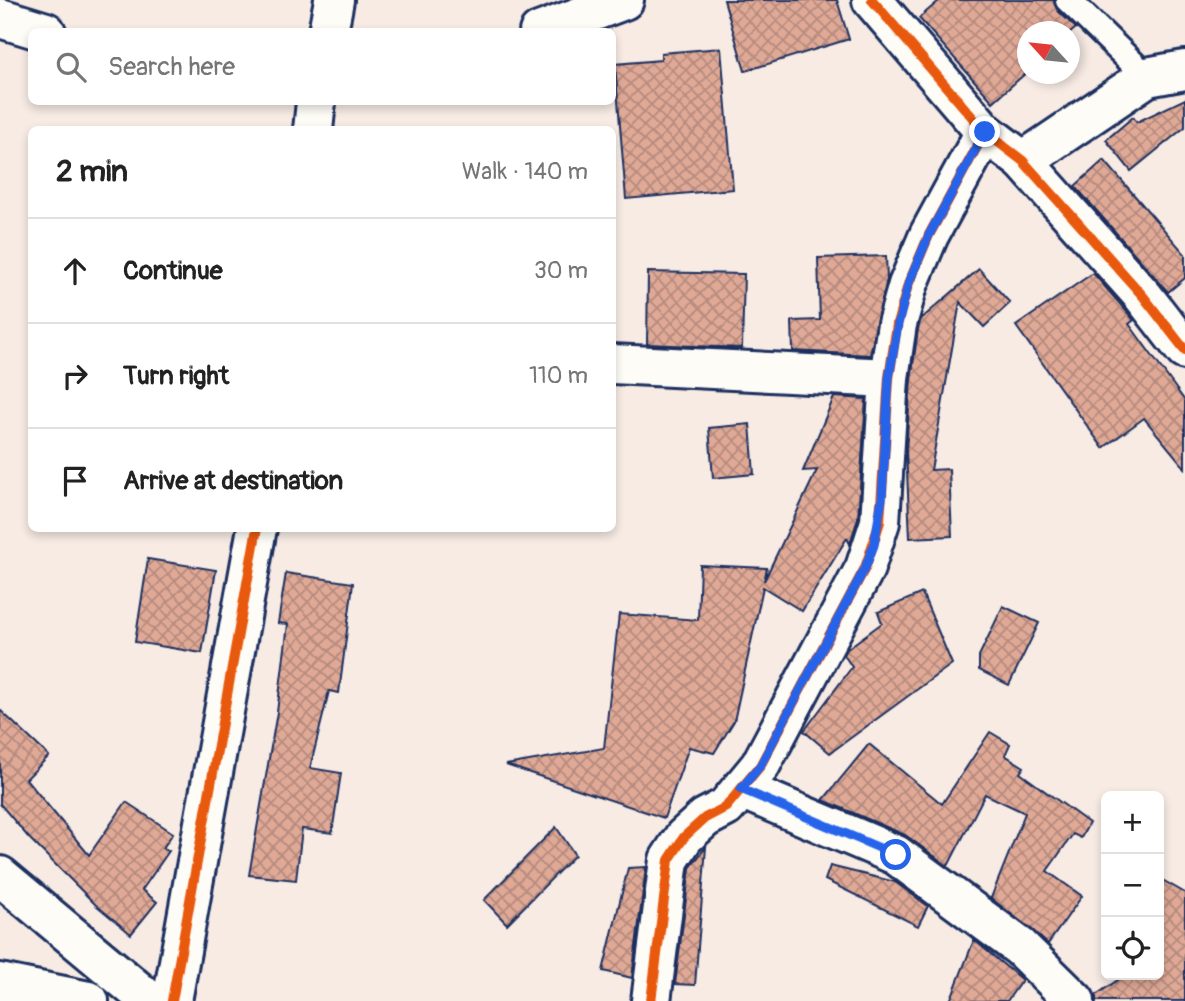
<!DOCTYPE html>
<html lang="en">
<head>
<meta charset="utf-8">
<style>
  :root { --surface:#fff; --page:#f6f6f6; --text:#222; --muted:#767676; --line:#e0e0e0 }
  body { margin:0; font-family:Pangolin,sans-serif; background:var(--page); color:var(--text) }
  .controls { position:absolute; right:21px; bottom:21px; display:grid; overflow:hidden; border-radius:10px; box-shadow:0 4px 10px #0003 }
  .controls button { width:63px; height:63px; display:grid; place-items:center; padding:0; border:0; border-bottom:2px solid var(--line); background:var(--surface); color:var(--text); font:35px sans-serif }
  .compass { position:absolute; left:1017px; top:21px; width:63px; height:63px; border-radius:50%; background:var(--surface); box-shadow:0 4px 10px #0003; rotate:297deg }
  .stop { position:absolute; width:21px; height:21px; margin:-16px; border:5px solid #2563eb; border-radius:50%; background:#fff }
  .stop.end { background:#2563eb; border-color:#fff; box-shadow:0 2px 7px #0008 }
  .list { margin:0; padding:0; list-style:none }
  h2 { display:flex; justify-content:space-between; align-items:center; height:91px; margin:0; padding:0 28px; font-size:30px }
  h2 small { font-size:23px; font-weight:400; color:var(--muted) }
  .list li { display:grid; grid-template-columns:46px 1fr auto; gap:21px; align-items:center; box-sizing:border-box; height:105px; padding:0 28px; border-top:2px solid var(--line) }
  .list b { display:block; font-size:26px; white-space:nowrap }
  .list em { font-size:23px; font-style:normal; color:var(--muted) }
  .icon { flex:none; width:38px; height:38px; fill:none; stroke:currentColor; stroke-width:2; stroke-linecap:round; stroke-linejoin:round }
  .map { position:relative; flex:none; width:1185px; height:1001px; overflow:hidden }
  .search { position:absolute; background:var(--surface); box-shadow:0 4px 10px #0003; left:28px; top:28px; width:588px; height:77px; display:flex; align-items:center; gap:18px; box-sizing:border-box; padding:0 24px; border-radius:10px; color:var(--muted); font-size:26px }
  .panel { position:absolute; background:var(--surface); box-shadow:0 4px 10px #0003; left:28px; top:126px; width:588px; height:406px; border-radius:10px }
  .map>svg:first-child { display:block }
</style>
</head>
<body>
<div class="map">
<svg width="1185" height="1001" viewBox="0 0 1185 1001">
  <defs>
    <pattern id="building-cross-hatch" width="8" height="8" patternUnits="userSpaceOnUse" patternTransform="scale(1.75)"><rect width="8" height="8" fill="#e0a996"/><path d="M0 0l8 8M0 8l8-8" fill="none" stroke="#b58a7e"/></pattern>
  </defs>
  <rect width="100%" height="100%" fill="#f7ebe4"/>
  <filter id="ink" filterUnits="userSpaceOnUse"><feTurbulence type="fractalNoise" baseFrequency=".0143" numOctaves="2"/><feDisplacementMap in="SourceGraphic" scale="14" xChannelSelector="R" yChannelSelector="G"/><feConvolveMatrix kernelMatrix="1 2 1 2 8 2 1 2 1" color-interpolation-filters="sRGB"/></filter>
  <g filter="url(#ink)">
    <g fill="url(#building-cross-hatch)" stroke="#1b2f5e" stroke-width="2">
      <path d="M 724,0 L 837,0 L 849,39 L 745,71 Z"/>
      <path d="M 940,0 L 1054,0 L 1058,11 L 1076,28 L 1069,34 L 1027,32 L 1027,72 L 993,102 L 919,18 Z"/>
      <path d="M 721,48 L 733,189 L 626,199 L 615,64 L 661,60 L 661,53 Z"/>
      <path d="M 1185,99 L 1185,127 L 1131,171 L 1106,140 L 1133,117 L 1137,122 Z"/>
      <path d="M 1104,160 L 1185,254 L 1185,278 L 1168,292 L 1075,186 Z"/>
      <path d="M 886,256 L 887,279 L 870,355 L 793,351 L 792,321 L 820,320 L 818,258 Z"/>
      <path d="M 979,269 L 1010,303 L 984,327 L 960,302 L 931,470 L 949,469 L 952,536 L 910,538 L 906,450 L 911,380 L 918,329 L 921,319 Z"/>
      <path d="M 648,272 L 744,274 L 742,348 L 647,344 Z"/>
      <path d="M 1093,273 L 1134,320 L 1129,324 L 1132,328 L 1185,401 L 1185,468 L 1144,418 L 1103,448 L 1016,326 Z"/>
      <path d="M 834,397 L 866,399 L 858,518 L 850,544 L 847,538 L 802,611 L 763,587 L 734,721 L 714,753 L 689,747 L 664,818 L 506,765 L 604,748 L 619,614 L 698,620 L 700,565 L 767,568 L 764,581 L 817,470 L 803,471 Z"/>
      <path d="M 750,424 L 754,474 L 713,478 L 709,428 Z"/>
      <path d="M 148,559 L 216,570 L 202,653 L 135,642 Z"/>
      <path d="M 286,573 L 353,583 L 339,693 L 329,691 L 310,768 L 341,773 L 332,833 L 302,829 L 296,880 L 249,875 L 277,712 L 288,624 L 278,623 Z"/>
      <path d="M 922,593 L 952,664 L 830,753 L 804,731 L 852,667 L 844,655 L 847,649 L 882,623 L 878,612 Z"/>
      <path d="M 1003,606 L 1039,623 L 1009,685 L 979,670 L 979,656 Z"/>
      <path d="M 0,710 L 49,756 L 26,779 L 89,855 L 126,802 L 173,833 L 163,848 L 169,851 L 142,890 L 157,902 L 131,934 L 96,905 L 29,838 L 0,804 Z"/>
      <path d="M 990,732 L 1010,744 L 1005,755 L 1024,767 L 1020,773 L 1089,823 L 1081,838 L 1073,834 L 1047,871 L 1082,896 L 1048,944 L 991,898 L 1025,813 L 985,794 L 948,866 L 905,835 L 823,800 L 869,744 L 942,804 Z"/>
      <path d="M 556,827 L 575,855 L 507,924 L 484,900 Z"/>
      <path d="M 706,847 L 695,985 L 675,984 L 690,868 Z"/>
      <path d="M 830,866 L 895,882 L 928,906 L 918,926 L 825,880 Z"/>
      <path d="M 646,867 L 632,978 L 603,971 L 628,868 Z"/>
      <path d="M 1159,878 L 1185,893 L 1185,1001 L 1096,1001 L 1096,995 L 1125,975 L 1159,975 Z"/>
      <path d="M 974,940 L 1022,980 L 1007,1001 L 950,1001 Z"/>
    </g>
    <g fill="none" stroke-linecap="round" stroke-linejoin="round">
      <g stroke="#1b2f5e" stroke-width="30">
        <path id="lane" d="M 1068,0 L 1147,77"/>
      </g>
      <g stroke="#1b2f5e" stroke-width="44">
        <g id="street">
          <path d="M 872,0 L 985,132 L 1023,161 L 1143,296 L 1185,350"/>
          <path d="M 0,18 L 46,32"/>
          <path d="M 328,32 L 334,0"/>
          <path d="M 539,32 L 624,0"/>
          <path d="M 313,130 L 316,102"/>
          <path d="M 1023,161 L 1147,77 L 1185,70"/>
          <path d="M 612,364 L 889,378"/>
          <path d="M 741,789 L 896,855 L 1020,947 L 1075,1001"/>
          <path d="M 0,876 L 150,1001"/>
          <path d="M 0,983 L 89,1001"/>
          <path d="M 172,1001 L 257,528"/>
          <path d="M 651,1001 L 669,860 L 684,837 L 705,818 L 726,807 L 760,766 L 865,568 L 880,522 L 889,378 L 897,324 L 908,285 L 929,235 L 985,132"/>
        </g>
      </g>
      <use href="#lane" stroke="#fdfcf7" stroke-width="24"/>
      <use href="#street" stroke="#fdfcf7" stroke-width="38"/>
      <g stroke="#fdfcf7" stroke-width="15">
        <g id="cycleway">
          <path d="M 872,0 L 985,132 L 1023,161 L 1143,296 L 1185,350"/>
          <path d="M 172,1001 L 257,528"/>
          <path d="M 651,1001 L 669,860 L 684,837 L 705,818 L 726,807 L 760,766 L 865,568 L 880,522 L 889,378 L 897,324 L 908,285 L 929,235 L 985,132"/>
        </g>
      </g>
      <use href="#cycleway" stroke="#e8590c" stroke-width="10"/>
    </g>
  </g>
  <g fill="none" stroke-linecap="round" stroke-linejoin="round" filter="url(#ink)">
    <path stroke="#2563eb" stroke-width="9" d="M 896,855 L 741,789 L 760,766 L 865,568 L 874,545 L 882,499 L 889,378 L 898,324 L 908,285 L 929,235 L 985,132"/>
  </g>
</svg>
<div class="controls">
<button>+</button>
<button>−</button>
<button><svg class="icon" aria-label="locate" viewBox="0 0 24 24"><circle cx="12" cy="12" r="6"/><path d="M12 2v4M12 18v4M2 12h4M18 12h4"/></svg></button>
</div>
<svg class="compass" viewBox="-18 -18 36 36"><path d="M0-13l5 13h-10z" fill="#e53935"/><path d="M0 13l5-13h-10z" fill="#767676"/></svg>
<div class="stop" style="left:896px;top:855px"></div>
<div class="stop end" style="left:985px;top:132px"></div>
<div class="search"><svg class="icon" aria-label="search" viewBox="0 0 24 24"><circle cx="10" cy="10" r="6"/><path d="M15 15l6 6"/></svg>Search here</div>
<section class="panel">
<h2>2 min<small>Walk · 140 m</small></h2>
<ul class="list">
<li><svg class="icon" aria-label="ahead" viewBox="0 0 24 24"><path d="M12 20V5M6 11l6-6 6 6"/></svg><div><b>Continue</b></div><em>30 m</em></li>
<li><svg class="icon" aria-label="right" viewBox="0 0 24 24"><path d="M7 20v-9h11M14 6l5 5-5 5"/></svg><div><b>Turn right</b></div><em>110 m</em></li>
<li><svg class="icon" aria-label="arrive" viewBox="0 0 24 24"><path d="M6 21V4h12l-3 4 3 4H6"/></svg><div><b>Arrive at destination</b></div></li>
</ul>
</section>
</div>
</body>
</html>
